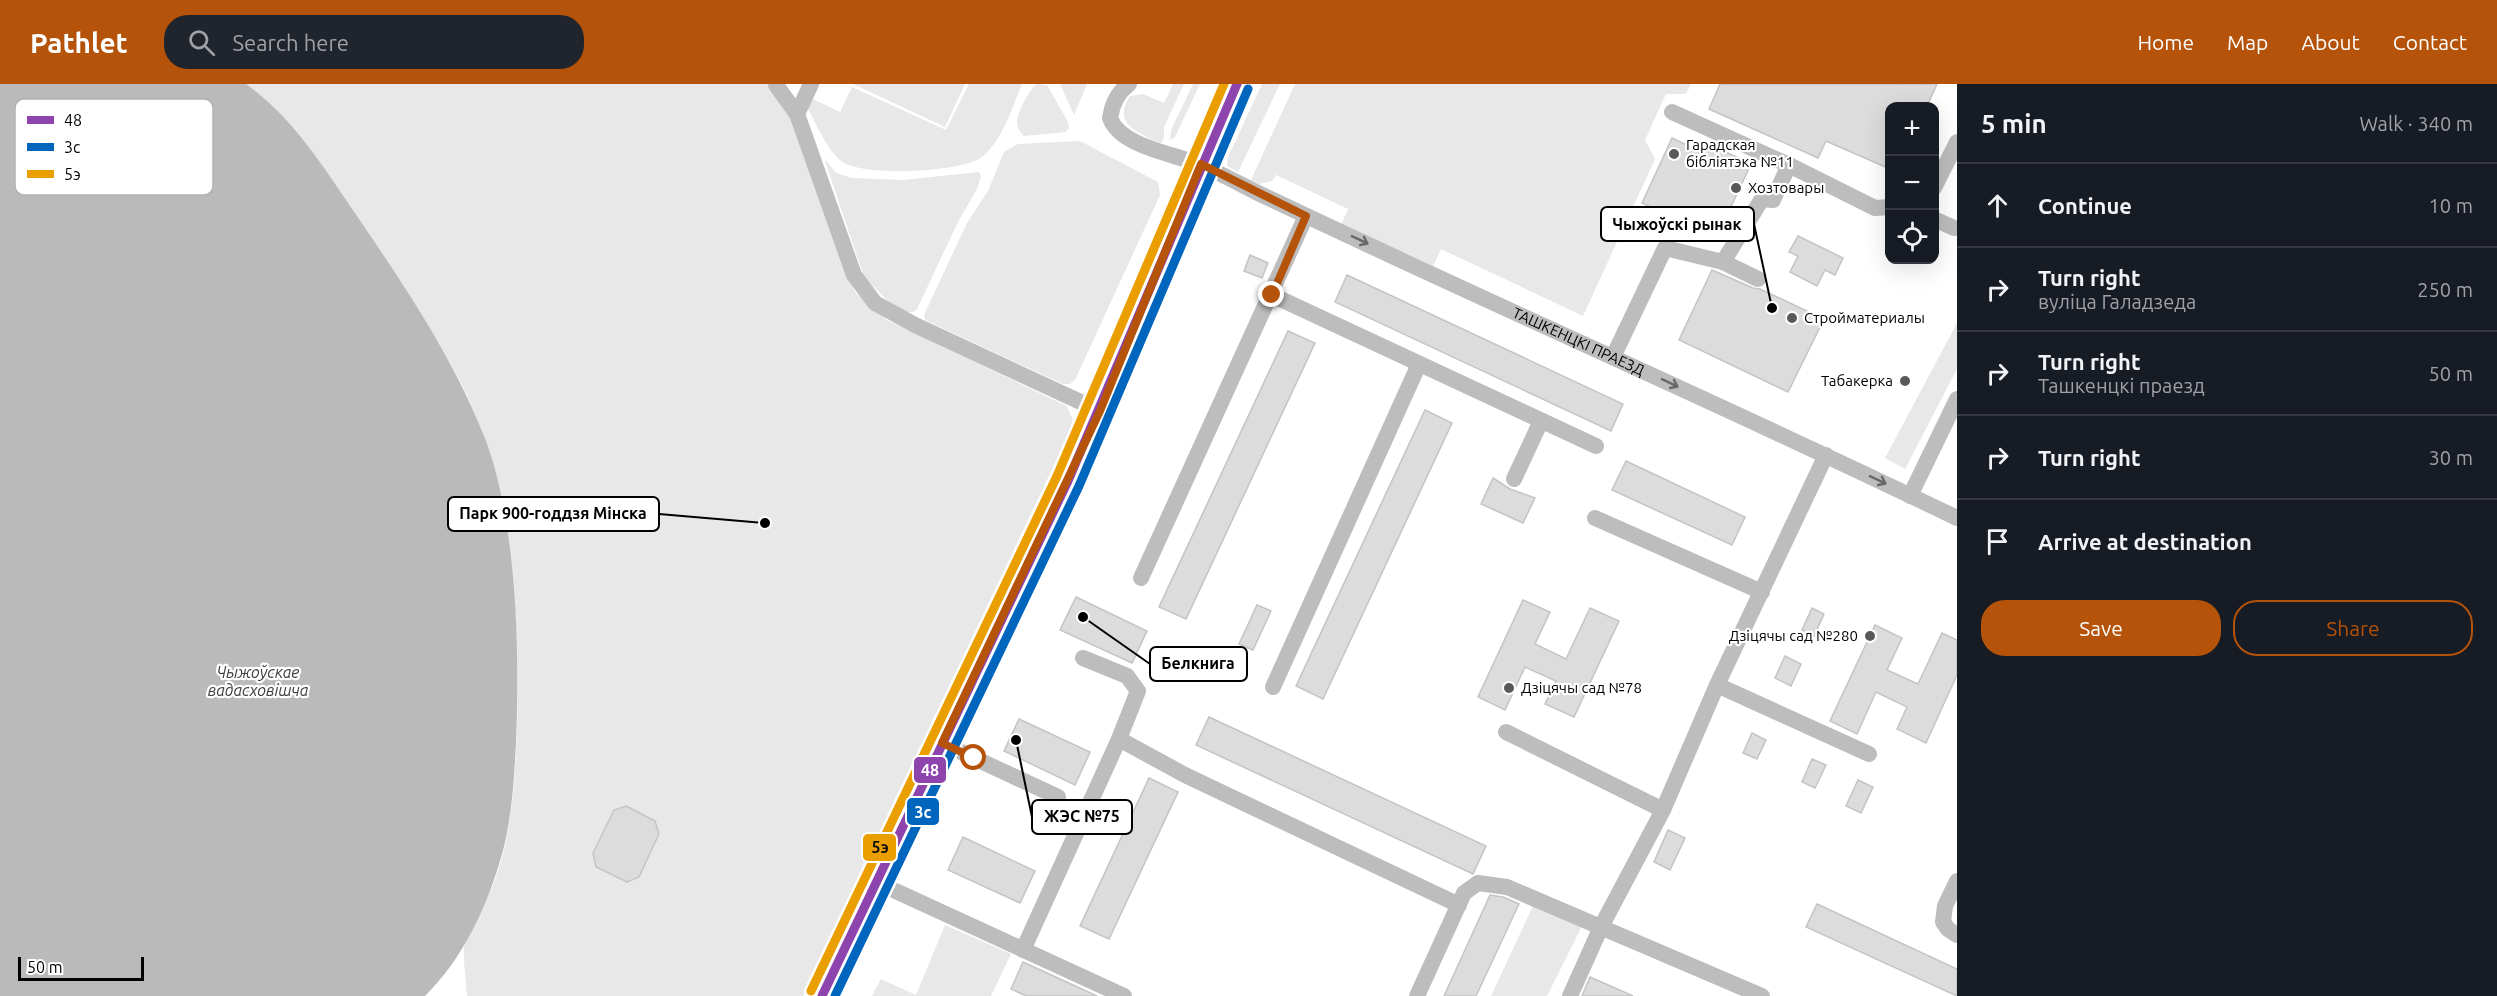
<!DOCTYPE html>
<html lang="en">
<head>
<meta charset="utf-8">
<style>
  :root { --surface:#171b24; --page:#20242c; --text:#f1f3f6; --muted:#9ea1a6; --line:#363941; --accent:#b45309 }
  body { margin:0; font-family:Ubuntu,sans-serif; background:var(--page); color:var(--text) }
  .controls { position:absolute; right:18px; top:18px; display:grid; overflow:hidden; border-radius:12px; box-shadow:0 6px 24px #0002 }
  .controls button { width:54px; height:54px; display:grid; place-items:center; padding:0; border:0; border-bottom:2px solid var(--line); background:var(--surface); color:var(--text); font:30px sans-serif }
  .scale { position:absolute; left:18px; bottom:15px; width:126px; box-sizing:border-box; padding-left:6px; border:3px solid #000; border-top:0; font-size:16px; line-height:21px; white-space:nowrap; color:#000; -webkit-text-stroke:4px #fff; paint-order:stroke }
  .stop { position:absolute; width:18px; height:18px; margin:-14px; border:4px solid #b45309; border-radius:50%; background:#fff }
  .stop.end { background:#b45309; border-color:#fff; box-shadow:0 2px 6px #0008 }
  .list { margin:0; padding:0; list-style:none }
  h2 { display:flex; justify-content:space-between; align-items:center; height:78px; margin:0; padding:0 24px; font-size:26px }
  h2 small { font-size:20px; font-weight:400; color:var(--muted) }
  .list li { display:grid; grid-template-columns:39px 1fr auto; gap:18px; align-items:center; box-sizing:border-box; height:84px; padding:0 24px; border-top:2px solid var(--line) }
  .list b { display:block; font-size:22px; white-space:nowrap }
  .list p { margin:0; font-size:20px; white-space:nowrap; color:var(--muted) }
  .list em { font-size:20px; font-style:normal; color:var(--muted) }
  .actions { display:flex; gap:12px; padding:18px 24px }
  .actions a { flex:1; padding:14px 0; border:2px solid var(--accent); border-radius:24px; text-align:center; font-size:21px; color:var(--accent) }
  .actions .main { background:var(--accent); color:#fff }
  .icon { flex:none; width:33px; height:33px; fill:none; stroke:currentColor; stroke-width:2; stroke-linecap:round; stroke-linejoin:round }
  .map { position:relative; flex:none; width:1957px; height:912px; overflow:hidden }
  header { display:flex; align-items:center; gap:36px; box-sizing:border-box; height:84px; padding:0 30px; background:var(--accent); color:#fff }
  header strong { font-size:28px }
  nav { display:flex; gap:33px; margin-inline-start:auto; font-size:21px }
  .search { width:420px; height:54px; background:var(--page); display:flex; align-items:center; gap:15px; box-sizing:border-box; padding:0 21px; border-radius:24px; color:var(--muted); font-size:22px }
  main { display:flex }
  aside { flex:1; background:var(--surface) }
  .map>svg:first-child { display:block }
</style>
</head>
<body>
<header>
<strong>Pathlet</strong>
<div class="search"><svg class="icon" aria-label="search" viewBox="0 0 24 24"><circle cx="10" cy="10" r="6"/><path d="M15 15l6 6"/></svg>Search here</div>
<nav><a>Home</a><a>Map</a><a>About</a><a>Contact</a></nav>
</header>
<main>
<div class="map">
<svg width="1957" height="912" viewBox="0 0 1957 912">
  <rect width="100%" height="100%" fill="#fff"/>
  <g fill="#e8e8e8">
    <path d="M 246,0 L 768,0 L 793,34 L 847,193 L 856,209 L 887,236 L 1067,322 L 1074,339 L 803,912 L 467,912 C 466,896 463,878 464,862 C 466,849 486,817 492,803 C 504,774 510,741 513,710 C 524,588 519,416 464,305 C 437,251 401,202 368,152 C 332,97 300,39 246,0 Z"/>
    <path d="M 853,0 L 965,0 L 945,43 Z"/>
    <path d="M 969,0 L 1022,0 C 1012,24 1003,55 983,72 C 965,89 860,93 841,77 C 825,63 817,41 807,23 L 813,15 L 840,28 L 852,3 L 946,46 Z"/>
    <path d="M 1037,0 L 1047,1 L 1068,38 L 1069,43 L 1066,48 L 1024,52 C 1021,49 1017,44 1017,39 C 1016,31 1030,4 1037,0 Z"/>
    <path d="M 1060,0 L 1087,0 L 1074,31 Z"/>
    <path d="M 1173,0 L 1184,0 L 1164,43 L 1164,54 L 1161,59 C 1155,58 1149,54 1143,51 C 1124,41 1118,31 1130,12 L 1143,10 L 1164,19 Z"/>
    <path d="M 1193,0 L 1200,0 L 1175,53 L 1170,56 L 1171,46 Z"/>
    <path d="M 1262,0 L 1280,0 L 1238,88 L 1227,82 L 1228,73 Z"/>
    <path d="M 1295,0 L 1691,0 L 1686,10 L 1666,10 L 1645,56 L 1655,75 L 1583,232 L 1441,165 L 1433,182 L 1341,141 L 1348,125 L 1276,91 L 1272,97 L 1259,100 L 1251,96 Z"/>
    <path d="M 1080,57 L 1158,98 L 1160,111 L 1075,296 L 1070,300 L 1063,300 L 925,236 L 924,231 L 967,139 L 988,107 L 1004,68 L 1018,60 Z"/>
    <path d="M 824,74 L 836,89 L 852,94 L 903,96 L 979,88 L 981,92 L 977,105 L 959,136 L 917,225 L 913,228 L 905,228 L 888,217 L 864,193 Z"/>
    <path d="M 1957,239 L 1957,285 L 1905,385 L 1885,374 Z"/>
    <path d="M 1533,822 L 1582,842 L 1547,912 L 1491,912 Z"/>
    <path d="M 945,841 L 1011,870 L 991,912 L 872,912 L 881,895 L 916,911 Z"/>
  </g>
  <path fill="#bababa" d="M 0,0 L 246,0 C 294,34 324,84 357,132 C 405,203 455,276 486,357 C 517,441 520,570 516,659 C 514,697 512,734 502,770 C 488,821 463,875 425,912 L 0,912 Z"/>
  <g fill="#dcdcdc" stroke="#c4c4c4" stroke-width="1.5">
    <path d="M 1720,0 L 1937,0 L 1927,22 L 1890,22 L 1890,85 L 1826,57 L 1818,74 L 1709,25 Z"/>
    <path d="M 1672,54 L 1697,66 L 1722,66 L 1751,80 L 1721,144 L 1689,129 L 1682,144 L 1671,139 L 1674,133 L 1642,119 Z"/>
    <path d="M 1798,152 L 1843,174 L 1835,191 L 1825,186 L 1817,202 L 1790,188 L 1798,172 L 1789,168 Z"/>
    <path d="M 1250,171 L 1268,179 L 1262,194 L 1244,187 Z"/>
    <path d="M 1712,186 L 1753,204 L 1760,205 L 1824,235 L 1788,308 L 1679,256 Z"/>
    <path d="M 1347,191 L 1623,320 L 1611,347 L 1335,218 Z"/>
    <path d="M 1288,247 L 1315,259 L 1186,535 L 1159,523 Z"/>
    <path d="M 1425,326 L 1452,339 L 1323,615 L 1296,602 Z"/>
    <path d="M 1626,377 L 1745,433 L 1732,461 L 1612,406 Z"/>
    <path d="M 1493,394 L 1510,405 L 1535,414 L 1523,439 L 1481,420 Z"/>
    <path d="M 1076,513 L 1147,547 L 1132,579 L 1060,546 Z"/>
    <path d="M 1523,516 L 1550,528 L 1535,560 L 1566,575 L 1590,524 L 1619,537 L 1574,633 L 1545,620 L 1556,597 L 1525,583 L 1505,626 L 1478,613 Z"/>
    <path d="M 1257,521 L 1271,527 L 1253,566 L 1239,560 Z"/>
    <path d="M 1812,524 L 1824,530 L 1814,552 L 1802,546 Z"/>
    <path d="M 1875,541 L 1902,554 L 1887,586 L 1918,600 L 1942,549 L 1957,556 L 1957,591 L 1926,659 L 1897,645 L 1907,623 L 1876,608 L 1857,650 L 1830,637 Z"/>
    <path d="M 1785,572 L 1801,580 L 1791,602 L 1775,594 Z"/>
    <path d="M 1209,633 L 1486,762 L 1473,790 L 1196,661 Z"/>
    <path d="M 1019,635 L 1090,668 L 1075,701 L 1004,667 Z"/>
    <path d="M 1752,649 L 1766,656 L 1757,675 L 1743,669 Z"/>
    <path d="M 1812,675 L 1826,681 L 1815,704 L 1802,698 Z"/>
    <path d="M 1149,694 L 1178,708 L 1109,855 L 1080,842 Z"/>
    <path d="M 1858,696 L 1873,703 L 1861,729 L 1846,722 Z"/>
    <path d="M 626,722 L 655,737 L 659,750 L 639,793 L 627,798 L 596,783 L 593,769 L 614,726 Z"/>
    <path d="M 1668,746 L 1685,754 L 1670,786 L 1654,778 Z"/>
    <path d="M 963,753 L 1035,787 L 1020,819 L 948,786 Z"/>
    <path d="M 1490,811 L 1503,813 L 1519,820 L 1476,912 L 1444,912 Z"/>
    <path d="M 1817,820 L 1957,885 L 1957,912 L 1806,843 Z"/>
    <path d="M 1023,878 L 1097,912 L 1026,912 L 1011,905 Z"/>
    <path d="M 1590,893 L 1633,912 L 1582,912 Z"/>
  </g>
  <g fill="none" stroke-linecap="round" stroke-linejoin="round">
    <g stroke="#bdbdbd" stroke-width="16">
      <path id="s1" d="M 1129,0 C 1118,8 1112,20 1110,34 C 1121,64 1178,70 1203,82 C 1222,90 1240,100 1258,109 C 1490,220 1726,322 1957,434"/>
      <path d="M 776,1 L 797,30 L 854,191 L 875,219 L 915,241 L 1100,327"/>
      <path d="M 1672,28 L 1789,81 L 1875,124 L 1890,123"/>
      <path d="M 797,30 L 811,0"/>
      <path d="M 1934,104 L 1957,58"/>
      <path d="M 1934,135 L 1954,144"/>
      <path d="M 1723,178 L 1758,195"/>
      <path d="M 1272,211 L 1596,362"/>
      <path d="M 1613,273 L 1665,164 L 1723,178 L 1762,115 L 1773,116 L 1789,81"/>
      <path d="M 1514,395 L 1541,337"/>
      <path d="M 1910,412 L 1957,315"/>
      <path d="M 1595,434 L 1762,508"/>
      <path d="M 1141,494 L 1306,132"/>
      <path d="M 1717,601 L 1869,670"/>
      <path d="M 1273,603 L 1419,280"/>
      <path d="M 1506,648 L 1663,726"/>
      <path d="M 1119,655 L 1185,691 L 1459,821"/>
      <path d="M 942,659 L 1058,713"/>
      <path d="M 1957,797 L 1945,822 L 1943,838 L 1948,845 L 1957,851"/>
      <path d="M 876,798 L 1124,912"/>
      <path d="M 1023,866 L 1119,655 L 1138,607 L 1127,592 L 1083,574"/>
      <path d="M 822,912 L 1068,397 C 1128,266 1178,131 1237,0"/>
      <path d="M 1417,912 L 1464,809 L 1478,799 L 1507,803 L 1762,912"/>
      <path d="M 1570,912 L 1601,843 L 1663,726 L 1717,601 L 1826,371"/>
    </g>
    <g stroke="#fff" stroke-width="14">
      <path id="bus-1" d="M 822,912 L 1068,397 L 1237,0"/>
    </g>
    <g stroke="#fff" stroke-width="14">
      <path id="bus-2" d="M 835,912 L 1079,402 L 1248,5"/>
    </g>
    <g stroke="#fff" stroke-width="14">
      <path id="bus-3" d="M 811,907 L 1057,392 L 1224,0"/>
    </g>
    <use href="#bus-1" stroke="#8e44ad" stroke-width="9"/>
    <use href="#bus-2" stroke="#0065bd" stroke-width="9"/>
    <use href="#bus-3" stroke="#eb9e00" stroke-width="9"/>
  </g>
  <defs><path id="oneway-shaft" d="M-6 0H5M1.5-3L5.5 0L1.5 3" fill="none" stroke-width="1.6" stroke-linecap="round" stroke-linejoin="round" transform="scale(1.5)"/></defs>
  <g stroke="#686868">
    <use href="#oneway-shaft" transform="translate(1360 156) rotate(25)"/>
    <use href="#oneway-shaft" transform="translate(1670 299) rotate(25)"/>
    <use href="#oneway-shaft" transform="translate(1878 396) rotate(25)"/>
  </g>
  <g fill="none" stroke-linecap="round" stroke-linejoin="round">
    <path stroke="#b45309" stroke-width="8" d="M 974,674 L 942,659 L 1100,327 L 1201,80 L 1306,132 L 1272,211"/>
  </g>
  <g fill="#595959" stroke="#fff" stroke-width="2">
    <circle cx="1674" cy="70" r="6"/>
    <circle cx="1736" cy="104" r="6"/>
    <circle cx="1792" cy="234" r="6"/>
    <circle cx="1905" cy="297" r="6"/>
    <circle cx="1870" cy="552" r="6"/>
    <circle cx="1509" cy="604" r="6"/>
  </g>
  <g text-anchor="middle" stroke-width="4.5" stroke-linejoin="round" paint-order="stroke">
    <g font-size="15" fill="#000" stroke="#fff" text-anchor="start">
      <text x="1686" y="66">Гарадская<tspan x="1686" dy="17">бібліятэка №11</tspan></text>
      <text x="1748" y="109">Хозтовары</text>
      <text x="1804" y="239">Стройматериалы</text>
      <text x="1893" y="302" text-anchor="end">Табакерка</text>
      <text x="1858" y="557" text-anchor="end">Дзіцячы сад №280</text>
      <text x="1521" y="609">Дзіцячы сад №78</text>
    </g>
    <g font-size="15" fill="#000" stroke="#fff">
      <text dy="5" stroke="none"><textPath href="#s1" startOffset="562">ТАШКЕНЦКІ ПРАЕЗД</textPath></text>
    </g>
    <g font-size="16" font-style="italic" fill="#3e3e3e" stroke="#fff">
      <text x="258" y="594">Чыжоўскае<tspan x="258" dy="18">вадасховішча</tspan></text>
    </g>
  </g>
  <rect x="15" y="15" width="198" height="96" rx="9" fill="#fff" stroke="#b2b2b2" stroke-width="1.5"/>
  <rect x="27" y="32" width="27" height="8" fill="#8e44ad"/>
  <rect x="27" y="59" width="27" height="8" fill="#0065bd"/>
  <rect x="27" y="86" width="27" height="8" fill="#eb9e00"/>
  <g font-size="16" fill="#000">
    <text x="64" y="42">48</text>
    <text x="64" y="69">3с</text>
    <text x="64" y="96">5э</text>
  </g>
  <path fill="none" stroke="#000" stroke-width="2" d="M1772 224L1754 140M765 439L659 430M1083 533L1150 580M1016 656L1032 733"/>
  <g fill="#000" stroke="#fff" stroke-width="2">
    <circle cx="1772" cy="224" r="6"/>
    <circle cx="765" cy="439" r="6"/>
    <circle cx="1083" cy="533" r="6"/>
    <circle cx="1016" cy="656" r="6"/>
  </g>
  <g fill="#fff" stroke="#000" stroke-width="2">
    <rect x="1601" y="123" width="153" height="34" rx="6"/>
    <rect x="448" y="413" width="211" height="34" rx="6"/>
    <rect x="1150" y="563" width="97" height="34" rx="6"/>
    <rect x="1032" y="716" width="100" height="34" rx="6"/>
  </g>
  <g font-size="16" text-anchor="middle" font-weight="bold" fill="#000">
    <text x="1677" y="146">Чыжоўскі рынак</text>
    <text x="553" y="435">Парк 900-годдзя Мінска</text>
    <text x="1198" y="585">Белкнига</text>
    <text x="1082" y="738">ЖЭС №75</text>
  </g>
  <g stroke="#fff" stroke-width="2">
    <rect x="913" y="672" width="34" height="28" rx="6" fill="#8e44ad"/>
    <rect x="906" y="713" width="34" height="29" rx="6" fill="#0065bd"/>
    <rect x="862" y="749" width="35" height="29" rx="6" fill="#eb9e00"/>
  </g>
  <g font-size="16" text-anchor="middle" font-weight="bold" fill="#fff">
    <text x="930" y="692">48</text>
    <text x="923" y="734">3с</text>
  </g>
  <g font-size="16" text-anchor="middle" font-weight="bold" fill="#111">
    <text x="880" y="769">5э</text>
  </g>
</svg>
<div class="controls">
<button>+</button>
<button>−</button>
<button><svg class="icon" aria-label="locate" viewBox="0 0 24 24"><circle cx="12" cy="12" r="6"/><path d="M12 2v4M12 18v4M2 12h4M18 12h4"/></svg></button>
</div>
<div class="scale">50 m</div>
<div class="stop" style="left:974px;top:674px"></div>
<div class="stop end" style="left:1272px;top:211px"></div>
</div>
<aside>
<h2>5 min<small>Walk · 340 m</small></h2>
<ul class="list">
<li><svg class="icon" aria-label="ahead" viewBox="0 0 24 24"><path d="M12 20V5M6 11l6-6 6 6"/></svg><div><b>Continue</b></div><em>10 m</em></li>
<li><svg class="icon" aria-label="right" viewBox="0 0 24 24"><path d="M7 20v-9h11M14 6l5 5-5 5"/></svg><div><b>Turn right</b><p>вуліца Галадзеда</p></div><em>250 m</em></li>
<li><svg class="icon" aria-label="right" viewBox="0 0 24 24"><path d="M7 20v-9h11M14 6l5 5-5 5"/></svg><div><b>Turn right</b><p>Ташкенцкі праезд</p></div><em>50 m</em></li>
<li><svg class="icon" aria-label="right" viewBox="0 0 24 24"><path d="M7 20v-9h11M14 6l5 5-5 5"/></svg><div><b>Turn right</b></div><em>30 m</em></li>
<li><svg class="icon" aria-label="arrive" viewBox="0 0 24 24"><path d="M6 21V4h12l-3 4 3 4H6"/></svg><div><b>Arrive at destination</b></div></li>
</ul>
<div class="actions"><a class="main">Save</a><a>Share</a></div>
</aside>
</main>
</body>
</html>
